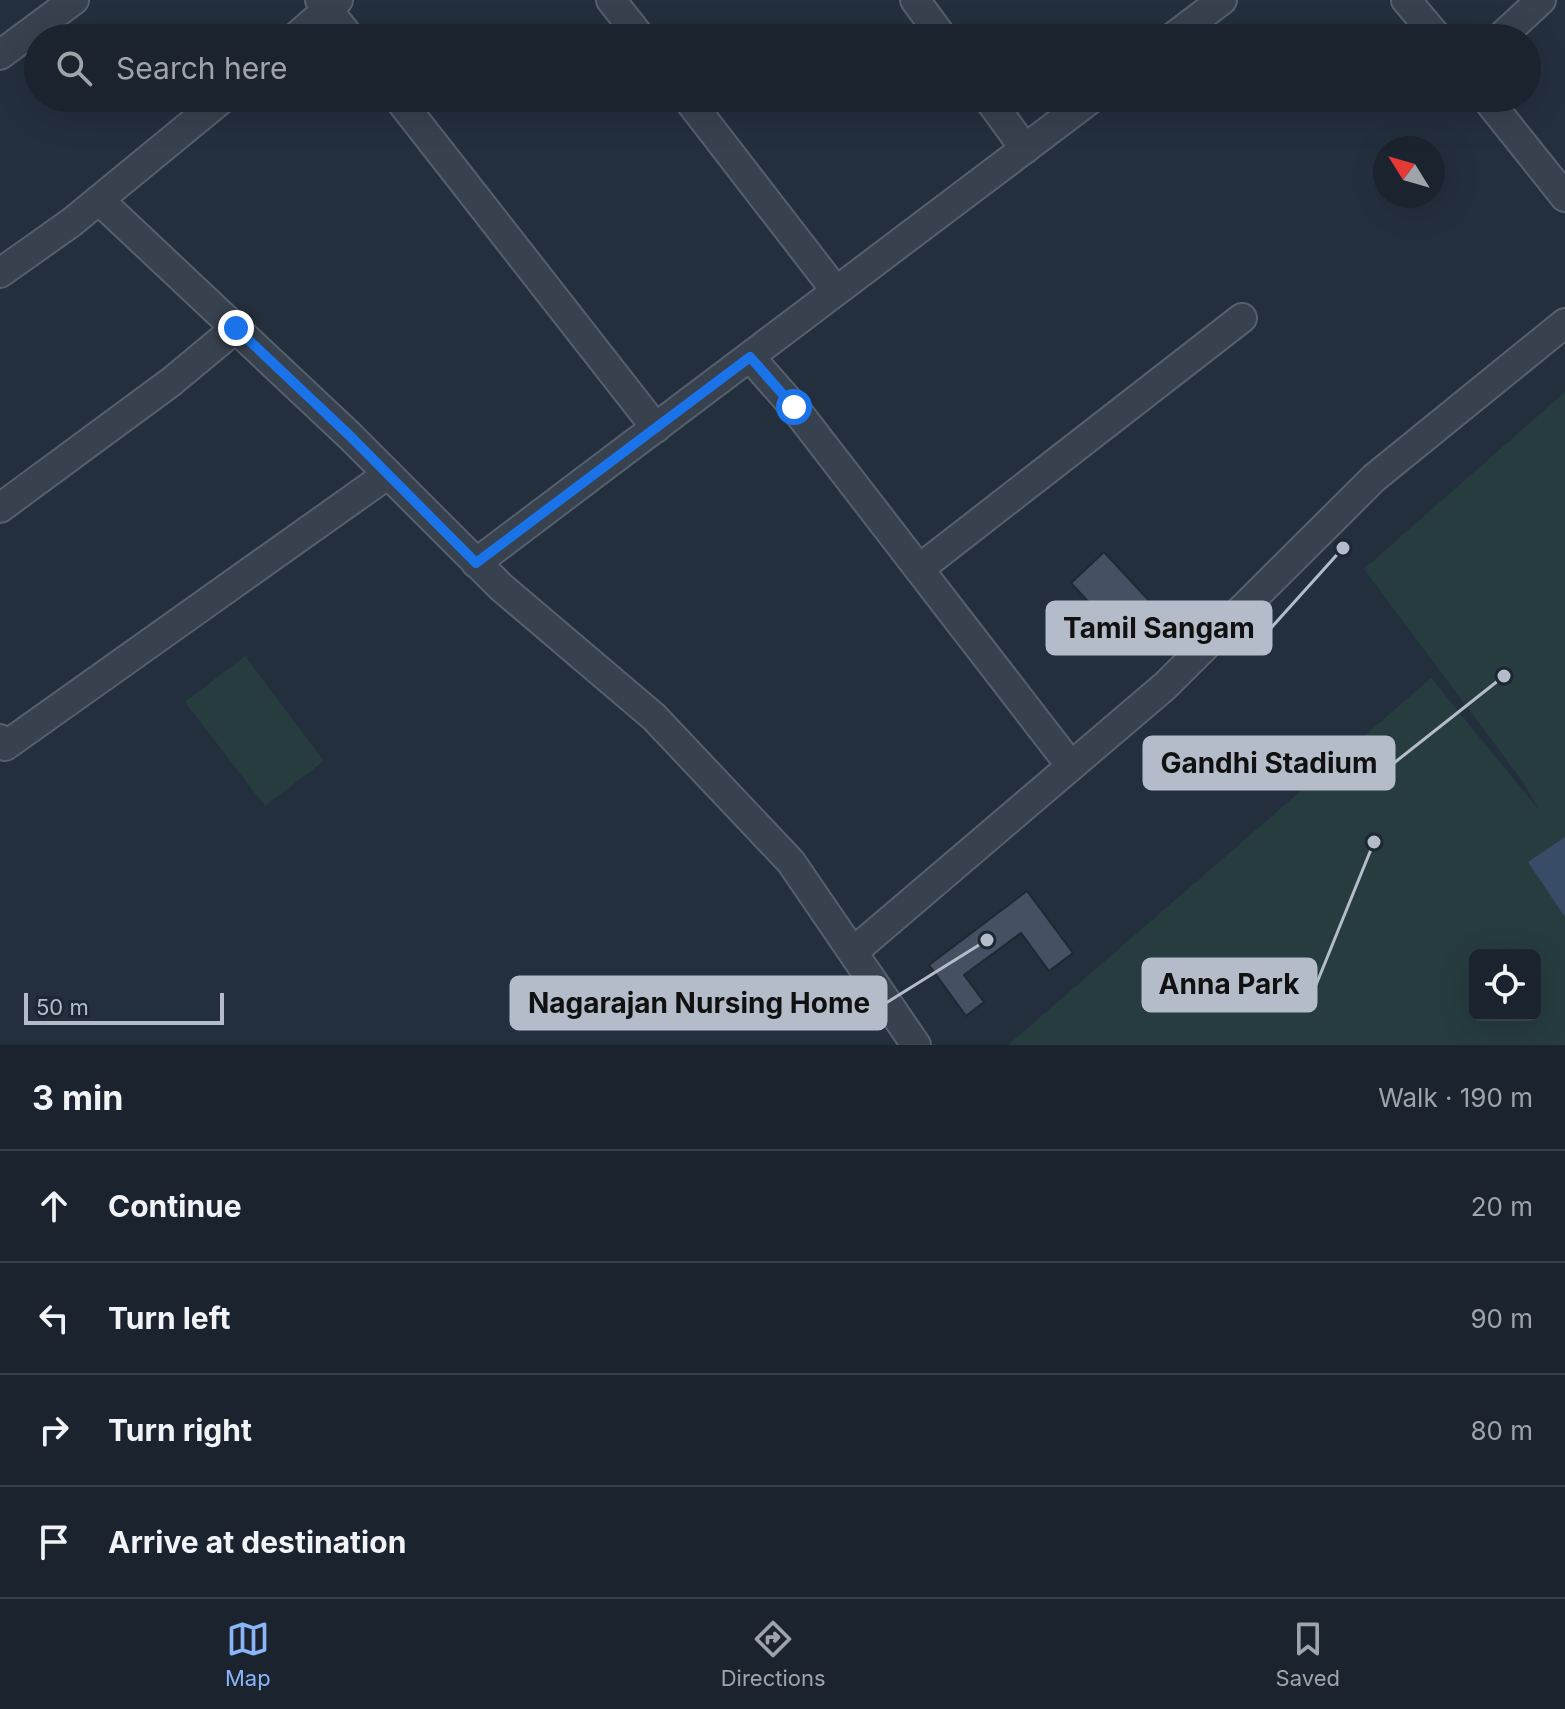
<!DOCTYPE html>
<html lang="en">
<head>
<meta charset="utf-8">
<style>
  :root { --surface:#1b232e; --page:#282f3a; --text:#f1f3f6; --muted:#a0a4aa; --line:#39404a; --accent:#8ab4f8 }
  body { margin:0; font-family:Inter,sans-serif; background:var(--page); color:var(--text) }
  .controls { position:absolute; right:24px; bottom:24px; display:grid; overflow:hidden; border-radius:12px; box-shadow:0 8px 32px #0002 }
  .controls button { width:72px; height:72px; display:grid; place-items:center; padding:0; border:0; border-bottom:2px solid var(--line); background:var(--surface); color:var(--text); font:40px sans-serif }
  .compass { position:absolute; left:1373px; top:136px; width:72px; height:72px; border-radius:50%; background:var(--surface); box-shadow:0 8px 32px #0002; rotate:307deg }
  .scale { position:absolute; left:24px; bottom:20px; width:200px; box-sizing:border-box; padding-left:8px; border:4px solid #b4bcc9; border-top:0; font-size:22px; line-height:28px; white-space:nowrap; color:#b4bcc9; -webkit-text-stroke:6px #1d2633; paint-order:stroke }
  .stop { position:absolute; width:24px; height:24px; margin:-18px; border:6px solid #1a73e8; border-radius:50%; background:#fff }
  .stop.end { background:#1a73e8; border-color:#fff; box-shadow:0 2px 8px #0008 }
  .list { margin:0; padding:0; list-style:none }
  h2 { display:flex; justify-content:space-between; align-items:center; height:104px; margin:0; padding:0 32px; font-size:34px }
  h2 small { font-size:26px; font-weight:400; color:var(--muted) }
  .list li { display:grid; grid-template-columns:52px 1fr auto; gap:24px; align-items:center; box-sizing:border-box; height:112px; padding:0 32px; border-top:2px solid var(--line) }
  .list b { display:block; font-size:30px; white-space:nowrap }
  .list em { font-size:26px; font-style:normal; color:var(--muted) }
  .icon { flex:none; width:44px; height:44px; fill:none; stroke:currentColor; stroke-width:2; stroke-linecap:round; stroke-linejoin:round }
  .map { position:relative; flex:none; width:1565px; height:1045px; overflow:hidden }
  .search { position:absolute; background:var(--surface); box-shadow:0 8px 32px #0002; left:24px; right:24px; top:24px; height:88px; display:flex; align-items:center; gap:20px; box-sizing:border-box; padding:0 28px; border-radius:44px; color:var(--muted); font-size:30px }
  .sheet { height:552px; background:var(--surface) }
  nav { display:flex; justify-content:space-around; align-items:center; box-sizing:border-box; height:112px; border-top:2px solid var(--line); background:var(--surface); font-size:22px; color:var(--muted) }
  nav a { display:grid; justify-items:center; gap:4px }
  nav .on { color:var(--accent) }
  .map>svg:first-child { display:block }
</style>
</head>
<body>
<div class="map">
<svg width="1565" height="1045" viewBox="0 0 1565 1045">
  <rect width="100%" height="100%" fill="#242f3e"/>
  <g fill="#263c3f" fill-rule="evenodd">
    <path d="M 1565,392 L 1565,1045 L 1008,1045 L 1431,678 L 1539,810 L 1523,782 L 1364,569 ZM 1475,955 L 1535,955 L 1535,1015 L 1475,1015 Z"/>
    <path d="M 245,656 L 324,761 L 265,806 L 185,702 Z"/>
  </g>
  <path fill="#394c67" d="M 1565,837 L 1565,917 L 1528,862 Z"/>
  <g fill="#455162" stroke="#1f2835" stroke-width="2">
    <path d="M 1104,552 L 1154,606 L 1121,637 L 1071,583 Z"/>
    <path d="M 1027,891 L 1073,953 L 1049,971 L 1021,933 L 964,975 L 984,1002 L 966,1016 L 929,965 Z"/>
  </g>
  <g fill="none" stroke-linecap="round" stroke-linejoin="round">
    <g stroke="#565f6c" stroke-width="32">
      <g id="street">
        <path d="M 320,0 L 350,38"/>
        <path d="M 611,0 L 641,38"/>
        <path d="M 915,0 L 943,38"/>
        <path d="M 1406,0 L 1438,38"/>
        <path d="M 295,38 L 338,0"/>
        <path d="M 1172,38 L 1222,0"/>
        <path d="M 1500,38 L 1541,0"/>
        <path d="M 0,55 L 74,0"/>
        <path d="M 398,98 L 656,428"/>
        <path d="M 687,98 L 836,291"/>
        <path d="M 988,98 L 1025,149"/>
        <path d="M 1486,98 L 1565,197"/>
        <path d="M 99,200 L 350,436 L 501,587 L 654,717 L 791,862 L 916,1045"/>
        <path d="M 0,273 L 72,222 L 223,98"/>
        <path d="M 750,357 L 794,407 L 1071,766"/>
        <path d="M 0,508 L 171,382 L 236,328"/>
        <path d="M 476,563 L 1092,98"/>
        <path d="M 919,569 L 1242,318"/>
        <path d="M 0,739 L 5,746 L 388,474"/>
        <path d="M 853,952 L 1165,686 L 1374,478 L 1565,323"/>
      </g>
    </g>
    <use href="#street" stroke="#38414e" stroke-width="28"/>
  </g>
  <g fill="none" stroke-linecap="round" stroke-linejoin="round">
    <path stroke="#1a73e8" stroke-width="10" d="M 236,328 L 350,436 L 476,563 L 750,357 L 794,407"/>
  </g>
  <path fill="none" stroke="#b4bcc9" stroke-width="3" d="M1343 548L1271 628M1504 676L1394 763M1374 842L1316 985M987 940L886 1003"/>
  <g fill="#b4bcc9" stroke="#1d2633" stroke-width="3">
    <circle cx="1343" cy="548" r="8"/>
    <circle cx="1504" cy="676" r="8"/>
    <circle cx="1374" cy="842" r="8"/>
    <circle cx="987" cy="940" r="8"/>
  </g>
  <g fill="#b4bcc9" stroke="#b4bcc9" stroke-width="3">
    <rect x="1047" y="602" width="224" height="52" rx="8"/>
    <rect x="1144" y="737" width="250" height="52" rx="8"/>
    <rect x="1143" y="959" width="173" height="52" rx="8"/>
    <rect x="511" y="977" width="375" height="52" rx="8"/>
  </g>
  <g font-size="28" text-anchor="middle" font-weight="bold" fill="#111">
    <text x="1159" y="638">Tamil Sangam</text>
    <text x="1269" y="773">Gandhi Stadium</text>
    <text x="1229" y="994">Anna Park</text>
    <text x="699" y="1013">Nagarajan Nursing Home</text>
  </g>
</svg>
<div class="controls">
<button><svg class="icon" aria-label="locate" viewBox="0 0 24 24"><circle cx="12" cy="12" r="6"/><path d="M12 2v4M12 18v4M2 12h4M18 12h4"/></svg></button>
</div>
<svg class="compass" viewBox="-18 -18 36 36"><path d="M0-13l5 13h-10z" fill="#e53935"/><path d="M0 13l5-13h-10z" fill="#a0a4aa"/></svg>
<div class="scale">50 m</div>
<div class="stop" style="left:794px;top:407px"></div>
<div class="stop end" style="left:236px;top:328px"></div>
<div class="search"><svg class="icon" aria-label="search" viewBox="0 0 24 24"><circle cx="10" cy="10" r="6"/><path d="M15 15l6 6"/></svg>Search here</div>
</div>
<section class="sheet">
<h2>3 min<small>Walk · 190 m</small></h2>
<ul class="list">
<li><svg class="icon" aria-label="ahead" viewBox="0 0 24 24"><path d="M12 20V5M6 11l6-6 6 6"/></svg><div><b>Continue</b></div><em>20 m</em></li>
<li><svg class="icon" aria-label="left" viewBox="0 0 24 24"><path d="M17 20v-9H6M10 6l-5 5 5 5"/></svg><div><b>Turn left</b></div><em>90 m</em></li>
<li><svg class="icon" aria-label="right" viewBox="0 0 24 24"><path d="M7 20v-9h11M14 6l5 5-5 5"/></svg><div><b>Turn right</b></div><em>80 m</em></li>
<li><svg class="icon" aria-label="arrive" viewBox="0 0 24 24"><path d="M6 21V4h12l-3 4 3 4H6"/></svg><div><b>Arrive at destination</b></div></li>
</ul>
</section>
<nav>
<a class="on"><svg class="icon" aria-label="map" viewBox="0 0 24 24"><path d="M3 6l6-2 6 2 6-2v14l-6 2-6-2-6 2zM9 4v14M15 6v14"/></svg>Map</a>
<a><svg class="icon" aria-label="directions" viewBox="0 0 24 24"><path d="M12 3l9 9-9 9-9-9zM9 14v-3h6M13 9l2 2-2 2"/></svg>Directions</a>
<a><svg class="icon" aria-label="saved" viewBox="0 0 24 24"><path d="M7 4h10v16l-5-4-5 4z"/></svg>Saved</a>
</nav>
</body>
</html>
